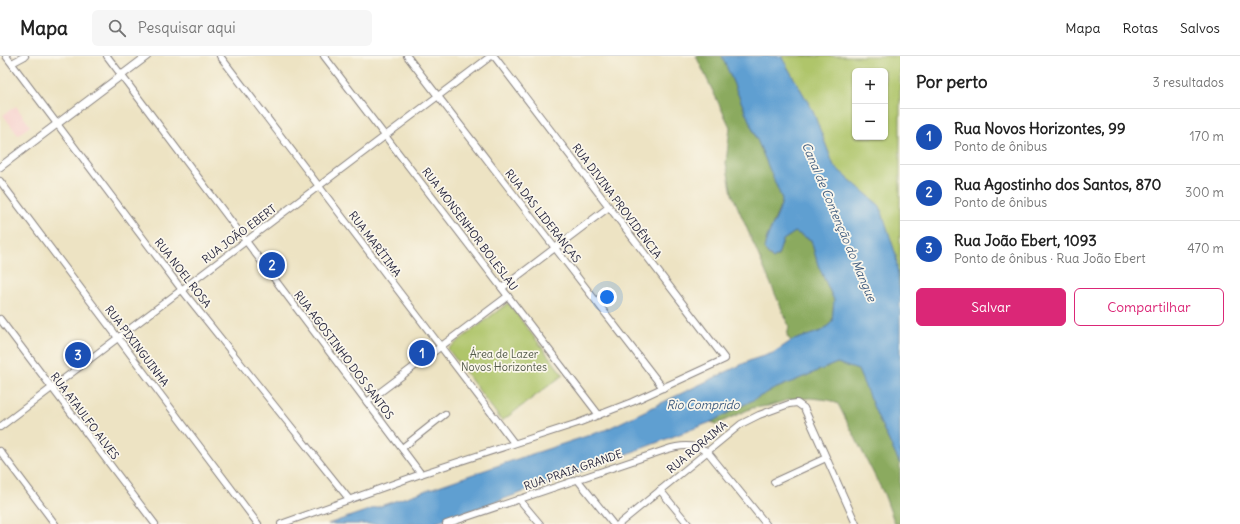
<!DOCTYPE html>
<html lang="pt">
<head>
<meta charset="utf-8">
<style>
  :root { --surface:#fff; --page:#f6f6f6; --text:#222; --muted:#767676; --line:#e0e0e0; --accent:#db2777 }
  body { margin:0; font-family:Delius,sans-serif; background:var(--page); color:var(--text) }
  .controls { position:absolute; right:12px; top:12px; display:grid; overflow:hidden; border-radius:6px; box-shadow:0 1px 3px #0004 }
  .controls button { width:36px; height:36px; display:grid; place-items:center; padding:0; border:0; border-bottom:1px solid var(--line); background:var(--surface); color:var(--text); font:20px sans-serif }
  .you { position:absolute; left:607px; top:241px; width:14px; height:14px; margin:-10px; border:3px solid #fff; border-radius:50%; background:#1a73e8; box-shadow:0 0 0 6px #1a73e833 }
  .badge { display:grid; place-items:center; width:26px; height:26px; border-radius:50%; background:var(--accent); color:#fff; font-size:13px; font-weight:700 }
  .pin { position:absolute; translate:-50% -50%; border:2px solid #fff; box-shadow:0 1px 4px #0006 }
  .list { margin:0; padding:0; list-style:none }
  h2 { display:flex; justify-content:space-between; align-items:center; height:52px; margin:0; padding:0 16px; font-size:17px }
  h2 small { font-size:13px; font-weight:400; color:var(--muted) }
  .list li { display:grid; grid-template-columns:26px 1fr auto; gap:12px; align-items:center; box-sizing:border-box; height:56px; padding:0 16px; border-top:1px solid var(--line) }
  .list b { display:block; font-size:15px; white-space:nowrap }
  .list p { margin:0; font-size:13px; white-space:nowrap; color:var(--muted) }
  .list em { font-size:13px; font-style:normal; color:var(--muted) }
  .actions { display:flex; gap:8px; padding:12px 16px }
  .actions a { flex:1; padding:9px 0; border:1px solid var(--accent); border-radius:6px; text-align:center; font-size:14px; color:var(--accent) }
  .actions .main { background:var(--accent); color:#fff }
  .icon { flex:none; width:22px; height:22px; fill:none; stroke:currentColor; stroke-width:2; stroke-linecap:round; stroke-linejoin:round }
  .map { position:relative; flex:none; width:900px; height:468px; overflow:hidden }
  header { display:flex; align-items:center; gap:24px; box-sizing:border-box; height:56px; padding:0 20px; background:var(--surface); border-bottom:1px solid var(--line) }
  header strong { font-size:19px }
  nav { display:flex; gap:22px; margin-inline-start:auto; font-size:14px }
  .search { width:280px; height:36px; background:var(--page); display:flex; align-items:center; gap:10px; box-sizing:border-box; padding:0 14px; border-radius:6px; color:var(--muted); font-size:15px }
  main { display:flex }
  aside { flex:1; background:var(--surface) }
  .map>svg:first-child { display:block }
</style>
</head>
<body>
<header>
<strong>Mapa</strong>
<div class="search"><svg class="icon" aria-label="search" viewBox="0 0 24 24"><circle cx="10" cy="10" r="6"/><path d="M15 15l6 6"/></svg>Pesquisar aqui</div>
<nav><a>Mapa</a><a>Rotas</a><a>Salvos</a></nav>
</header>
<main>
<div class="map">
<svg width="900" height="468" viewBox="0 0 900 468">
  <rect width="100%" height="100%" fill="#fbf7ec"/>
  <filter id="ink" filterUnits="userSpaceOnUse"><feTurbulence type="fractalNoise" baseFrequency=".025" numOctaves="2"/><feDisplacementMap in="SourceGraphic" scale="8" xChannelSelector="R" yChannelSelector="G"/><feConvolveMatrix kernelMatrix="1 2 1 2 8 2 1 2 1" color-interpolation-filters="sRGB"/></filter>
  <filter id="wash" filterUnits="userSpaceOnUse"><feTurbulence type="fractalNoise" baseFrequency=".012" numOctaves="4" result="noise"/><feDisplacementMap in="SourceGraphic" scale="16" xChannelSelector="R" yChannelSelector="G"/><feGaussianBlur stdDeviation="0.9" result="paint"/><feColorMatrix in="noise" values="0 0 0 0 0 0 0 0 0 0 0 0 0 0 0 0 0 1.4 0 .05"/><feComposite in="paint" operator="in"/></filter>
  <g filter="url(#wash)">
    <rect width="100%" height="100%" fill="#ede3c3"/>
    <path fill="#f7d0cc" d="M 16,50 L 30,70 L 18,79 L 3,59 Z"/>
    <g fill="#afc56a" stroke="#687452" fill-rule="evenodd">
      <path d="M 781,0 L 900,0 L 900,241 L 880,150 L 834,110 L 812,53 ZM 855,15 L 885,15 L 885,81 L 855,81 Z"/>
      <path d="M 508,247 L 563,319 L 502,365 L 448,293 Z"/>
    </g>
    <g fill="#8baa5e" stroke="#56664c">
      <path d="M 696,0 L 722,0 L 782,143 C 780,157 762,184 765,194 C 766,198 770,201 773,203 L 778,200 L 783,184 L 795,176 L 811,184 L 818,209 L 834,244 L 832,266 L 822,275 L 791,285 L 787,280 L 789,270 L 732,138 L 726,107 L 730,71 Z"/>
      <path d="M 837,307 L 858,313 L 880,366 L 900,408 L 900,468 L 895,468 L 884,438 L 838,348 L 829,344 L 810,342 L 788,344 L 768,350 L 752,352 L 717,368 L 711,366 L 772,334 Z"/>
    </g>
    <path fill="#5e9fd1" stroke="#406086" d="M 722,0 L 781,0 L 812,53 L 834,110 L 880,150 L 896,199 L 900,241 L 900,408 L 880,366 L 858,314 L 837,307 L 772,334 L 711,366 L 572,419 L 432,468 L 328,468 L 517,403 L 605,374 L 751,304 L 773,297 L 791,285 L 822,275 L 832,266 L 834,244 L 818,209 L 811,184 L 795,176 L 783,184 L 778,199 L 773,203 L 764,193 C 767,175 780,161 782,143 Z"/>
  </g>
  <g filter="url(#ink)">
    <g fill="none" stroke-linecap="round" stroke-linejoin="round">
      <g stroke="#88827f" stroke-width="8">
        <g id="minor">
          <path d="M 6,0 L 182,234 L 349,443"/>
          <path d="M 107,0 L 421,418"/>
          <path d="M 220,0 L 514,387"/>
          <path d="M 324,0 L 599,359"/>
          <path d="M 407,0 L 663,332"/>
          <path d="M 12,7 L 25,0"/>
          <path d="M 0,125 L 258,468"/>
          <path d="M 502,232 L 609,151"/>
          <path d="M 0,263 L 155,468"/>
          <path d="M 367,346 L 508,240"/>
          <path d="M 0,371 L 491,0"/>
          <path d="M 402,392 L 445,358"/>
          <path d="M 0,395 L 55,468"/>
          <path d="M 577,423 L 613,468"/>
          <path d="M 774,426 L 826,402"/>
          <path d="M 660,434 L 688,468"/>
          <path d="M 519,443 L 540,468"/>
          <path d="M 281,468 L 421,418 L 578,367 L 632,346 L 725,303 L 494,0"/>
          <path d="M 446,468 L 665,394 C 680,389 692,388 707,395 L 766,468"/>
          <path d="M 619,468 L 741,368 L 759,359 L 789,348 L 797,347 L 804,352 L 856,468"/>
        </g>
      </g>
      <g stroke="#88827f" stroke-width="9">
        <path id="tertiary" d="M 0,111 L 147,0"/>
      </g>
      <use href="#minor" stroke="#fff" stroke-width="6"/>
      <use href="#tertiary" stroke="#fff" stroke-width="7"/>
    </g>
  </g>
  <g text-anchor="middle" stroke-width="3.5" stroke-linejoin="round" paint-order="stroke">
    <g font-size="11" fill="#22223b" stroke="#fbf7ec">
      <text transform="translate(617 145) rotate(53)" y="4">RUA DIVINA PROVIDÊNCIA</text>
      <text transform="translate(543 160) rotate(52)" y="4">RUA DAS LIDERANÇAS</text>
      <text transform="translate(470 173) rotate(53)" y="4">RUA MONSENHOR BOLESLAU</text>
      <text transform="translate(239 178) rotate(-37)" y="4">RUA JOÃO EBERT</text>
      <text transform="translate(375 188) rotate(53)" y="4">RUA MARÍTIMA</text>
      <text transform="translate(183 217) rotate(52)" y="4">RUA NOEL ROSA</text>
      <text transform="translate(137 290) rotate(53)" y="4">RUA PIXINGUINHA</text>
      <text transform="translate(344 299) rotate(53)" y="4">RUA AGOSTINHO DOS SANTOS</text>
      <text transform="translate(85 360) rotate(53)" y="4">RUA ATAULFO ALVES</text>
      <text transform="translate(697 391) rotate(-40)" y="4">RUA RORAIMA</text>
      <text transform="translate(573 414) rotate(-19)" y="4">RUA PRAIA GRANDE</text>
    </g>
    <g font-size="11" fill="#535b4b" stroke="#fbf7ec">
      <text x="504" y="302">Área de Lazer<tspan x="504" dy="13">Novos Horizontes</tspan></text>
    </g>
    <g font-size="12" font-style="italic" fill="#3d5a7e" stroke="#fbf7ec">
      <text transform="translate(839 166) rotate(67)" y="4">Canal de Contenção do Mangue</text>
      <text x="703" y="353">Rio Comprido</text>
    </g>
  </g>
</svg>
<div class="controls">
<button>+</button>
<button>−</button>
</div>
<div class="you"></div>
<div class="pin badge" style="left:422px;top:297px;background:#1a4fb4">1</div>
<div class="pin badge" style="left:272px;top:209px;background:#1a4fb4">2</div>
<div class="pin badge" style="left:78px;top:299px;background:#1a4fb4">3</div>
</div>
<aside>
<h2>Por perto<small>3 resultados</small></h2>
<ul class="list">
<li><span class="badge" style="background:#1a4fb4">1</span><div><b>Rua Novos Horizontes, 99</b><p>Ponto de ônibus</p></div><em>170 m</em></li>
<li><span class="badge" style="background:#1a4fb4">2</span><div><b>Rua Agostinho dos Santos, 870</b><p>Ponto de ônibus</p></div><em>300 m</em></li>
<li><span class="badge" style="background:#1a4fb4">3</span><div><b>Rua João Ebert, 1093</b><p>Ponto de ônibus · Rua João Ebert</p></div><em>470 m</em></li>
</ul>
<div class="actions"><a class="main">Salvar</a><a>Compartilhar</a></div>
</aside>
</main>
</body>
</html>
